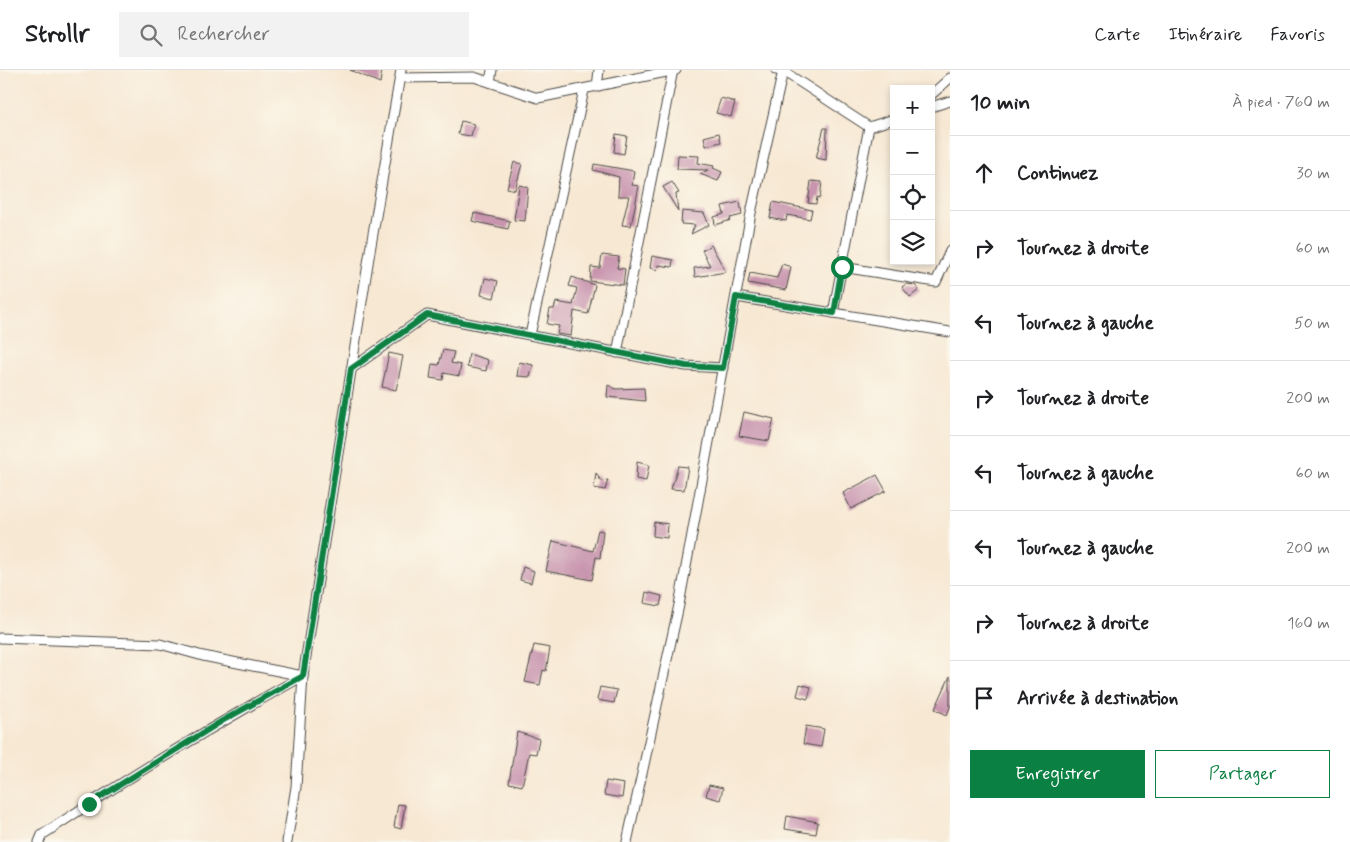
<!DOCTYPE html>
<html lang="fr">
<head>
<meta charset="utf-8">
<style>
  :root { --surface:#fff; --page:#f2f2f2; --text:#202124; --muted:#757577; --line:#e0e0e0; --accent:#0b8043 }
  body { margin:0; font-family:Mynerve,sans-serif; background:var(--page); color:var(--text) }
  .controls { position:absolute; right:15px; top:15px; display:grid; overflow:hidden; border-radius:0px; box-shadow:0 2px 8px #0003 }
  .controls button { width:45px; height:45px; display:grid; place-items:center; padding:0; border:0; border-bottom:1px solid var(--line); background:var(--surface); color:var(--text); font:25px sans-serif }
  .stop { position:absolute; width:15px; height:15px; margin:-11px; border:4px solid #0b8043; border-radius:50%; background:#fff }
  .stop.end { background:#0b8043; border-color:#fff; box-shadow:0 1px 5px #0008 }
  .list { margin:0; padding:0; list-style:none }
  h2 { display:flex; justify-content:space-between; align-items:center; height:65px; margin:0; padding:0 20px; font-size:21px }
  h2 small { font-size:16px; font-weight:400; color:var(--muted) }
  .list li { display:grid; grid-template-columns:32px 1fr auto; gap:15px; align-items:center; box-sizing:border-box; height:75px; padding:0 20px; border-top:1px solid var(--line) }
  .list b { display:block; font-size:19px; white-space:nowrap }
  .list em { font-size:16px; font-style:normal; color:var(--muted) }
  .actions { display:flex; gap:10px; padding:15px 20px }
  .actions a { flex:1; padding:11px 0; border:1px solid var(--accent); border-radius:0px; text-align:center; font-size:18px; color:var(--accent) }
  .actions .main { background:var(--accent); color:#fff }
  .icon { flex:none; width:28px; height:28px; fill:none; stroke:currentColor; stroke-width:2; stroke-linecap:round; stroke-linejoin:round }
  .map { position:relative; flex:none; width:950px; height:772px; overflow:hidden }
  header { display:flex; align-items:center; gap:30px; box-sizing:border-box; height:70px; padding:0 25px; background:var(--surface); border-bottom:1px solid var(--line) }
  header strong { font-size:24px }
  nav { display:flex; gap:28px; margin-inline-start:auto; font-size:18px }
  .search { width:350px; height:45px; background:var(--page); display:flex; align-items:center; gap:12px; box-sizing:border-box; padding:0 18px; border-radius:0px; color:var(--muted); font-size:19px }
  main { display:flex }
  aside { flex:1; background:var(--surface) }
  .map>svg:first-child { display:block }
</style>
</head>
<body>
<header>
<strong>Strollr</strong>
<div class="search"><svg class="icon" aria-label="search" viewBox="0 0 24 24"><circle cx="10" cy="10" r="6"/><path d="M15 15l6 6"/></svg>Rechercher</div>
<nav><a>Carte</a><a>Itinéraire</a><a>Favoris</a></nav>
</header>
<main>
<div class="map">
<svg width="950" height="772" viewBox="0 0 950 772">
  <rect width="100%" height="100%" fill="#fbf7ec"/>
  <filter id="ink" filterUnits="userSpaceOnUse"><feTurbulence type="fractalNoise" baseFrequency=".02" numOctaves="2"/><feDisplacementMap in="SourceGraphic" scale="10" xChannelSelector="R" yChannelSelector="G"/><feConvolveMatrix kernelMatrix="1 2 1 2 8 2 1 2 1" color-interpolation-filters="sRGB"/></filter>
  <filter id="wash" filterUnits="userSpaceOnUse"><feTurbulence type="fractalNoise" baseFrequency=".0096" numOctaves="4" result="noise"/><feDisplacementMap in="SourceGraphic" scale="20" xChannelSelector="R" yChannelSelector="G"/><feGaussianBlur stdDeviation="1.12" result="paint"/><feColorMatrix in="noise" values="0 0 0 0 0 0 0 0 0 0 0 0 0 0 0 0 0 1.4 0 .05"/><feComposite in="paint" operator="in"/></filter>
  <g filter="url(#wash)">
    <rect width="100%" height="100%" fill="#f7e8d3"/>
    <g id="blocks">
      <g fill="#c894ae">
        <path d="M 350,0 L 382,0 L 380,13 Z"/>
        <path d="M 721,28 L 735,32 L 731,47 L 716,43 Z"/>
        <path d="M 461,51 L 474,54 L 471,66 L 458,64 Z"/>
        <path d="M 824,58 L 827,58 L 826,90 L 816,88 Z"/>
        <path d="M 719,63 L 721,72 L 706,76 L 704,67 Z"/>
        <path d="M 616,64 L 627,66 L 624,84 L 614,82 Z"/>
        <path d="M 678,85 L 699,86 L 698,93 L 714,96 L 713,98 L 722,102 L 718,111 L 700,104 L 708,100 L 677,99 Z"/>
        <path d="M 514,92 L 522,94 L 515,120 L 507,118 Z"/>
        <path d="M 594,94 L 634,101 L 632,115 L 639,116 L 631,156 L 622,155 L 629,126 L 618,126 L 619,107 L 593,100 Z"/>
        <path d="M 811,111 L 822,112 L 820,128 L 817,127 L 816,134 L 808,133 Z"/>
        <path d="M 672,112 L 679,123 L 676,124 L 678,141 L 663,117 Z"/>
        <path d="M 519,115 L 528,117 L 525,151 L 514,150 Z"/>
        <path d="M 740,132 L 742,145 L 730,148 L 731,150 L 715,155 L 714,147 L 724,144 L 722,136 Z"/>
        <path d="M 773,132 L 812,140 L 810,149 L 787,145 L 786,151 L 770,148 Z"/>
        <path d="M 682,141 L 704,143 L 709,155 L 691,164 L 695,155 L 681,154 Z"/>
        <path d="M 474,143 L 510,151 L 508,159 L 472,151 Z"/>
        <path d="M 711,175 L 726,202 L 695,207 L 694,198 L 710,196 L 702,180 Z"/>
        <path d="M 602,185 L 619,187 L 617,198 L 625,199 L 623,215 L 590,211 L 591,197 L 600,198 Z"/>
        <path d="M 652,186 L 673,190 L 672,197 L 658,195 L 657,200 L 650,198 Z"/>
        <path d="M 782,194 L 791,197 L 786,220 L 748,213 L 750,203 L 777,208 Z"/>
        <path d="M 572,207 L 595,215 L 588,244 L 574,241 L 571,266 L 557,264 L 559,256 L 547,254 L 550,239 L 554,239 L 556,232 L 573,235 L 577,218 L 569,216 Z"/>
        <path d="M 485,208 L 498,211 L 494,228 L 481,225 Z"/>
        <path d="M 906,214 L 915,215 L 919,220 L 910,227 L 902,217 Z"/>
        <path d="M 443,280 L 454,282 L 451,293 L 461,295 L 459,306 L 444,303 L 443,310 L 430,308 L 432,294 L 439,295 Z"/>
        <path d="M 389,283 L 403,286 L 396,320 L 382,317 Z"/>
        <path d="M 469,284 L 488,290 L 486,301 L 467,297 Z"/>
        <path d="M 519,292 L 533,295 L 530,307 L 517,306 Z"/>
        <path d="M 608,315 L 616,319 L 644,318 L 645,331 L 607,327 Z"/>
        <path d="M 744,342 L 774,349 L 769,371 L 739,366 Z"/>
        <path d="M 637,392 L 649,395 L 646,411 L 636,409 Z"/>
        <path d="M 678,396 L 688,397 L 684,420 L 671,419 Z"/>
        <path d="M 596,403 L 601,411 L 608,410 L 605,420 L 594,418 Z"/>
        <path d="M 877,405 L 886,421 L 851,439 L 843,423 Z"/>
        <path d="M 654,452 L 668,454 L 667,468 L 653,466 Z"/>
        <path d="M 598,460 L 603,461 L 600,488 L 596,487 L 592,510 L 546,501 L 553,471 L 593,481 Z"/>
        <path d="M 523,497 L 534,501 L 531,513 L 520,510 Z"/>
        <path d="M 646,522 L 662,526 L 660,536 L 644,533 Z"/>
        <path d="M 534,575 L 550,578 L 546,601 L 543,600 L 540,615 L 525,612 Z"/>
        <path d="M 950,606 L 950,637 L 947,645 L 935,639 Z"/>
        <path d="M 800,614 L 811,617 L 808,629 L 797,626 Z"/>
        <path d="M 600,617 L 617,620 L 614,633 L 597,630 Z"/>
        <path d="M 806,656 L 824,659 L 821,677 L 803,674 Z"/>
        <path d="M 517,662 L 539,669 L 536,684 L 529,683 L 522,716 L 509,713 Z"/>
        <path d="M 606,711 L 624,714 L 622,728 L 604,725 Z"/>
        <path d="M 709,715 L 723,718 L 720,730 L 706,726 Z"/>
        <path d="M 398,734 L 405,735 L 401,759 L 394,757 Z"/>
        <path d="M 787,746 L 818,752 L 816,764 L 785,759 Z"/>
      </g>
    </g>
  </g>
  <g filter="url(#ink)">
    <use href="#blocks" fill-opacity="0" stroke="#4a4744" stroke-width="1"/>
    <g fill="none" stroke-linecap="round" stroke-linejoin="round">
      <g stroke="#4a4744" stroke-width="11">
        <g id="minor">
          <path d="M 776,0 L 783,1 L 869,57"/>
          <path d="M 400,8 L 474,7 L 538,28 L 676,0"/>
          <path d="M 490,12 L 492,0"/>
          <path d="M 597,17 L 599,0"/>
          <path d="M 931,25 L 950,8"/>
          <path d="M 931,37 L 950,31"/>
          <path d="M 869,57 L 894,49"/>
          <path d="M 842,197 L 936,212 L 950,181"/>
          <path d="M 736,227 L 950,262"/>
          <path d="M 833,243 L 869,57"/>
          <path d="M 530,265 L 584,20"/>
          <path d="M 617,283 L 673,0"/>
          <path d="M 351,299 L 427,245 L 686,296 L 723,298"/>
          <path d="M 0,568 L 160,574 L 203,586 L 303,606"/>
          <path d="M 39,772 L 42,765 C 127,708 214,655 303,606"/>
          <path d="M 287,772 L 296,717 L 303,606 L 369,187 L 401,0"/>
          <path d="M 627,772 L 679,535 L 751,143 L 783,1"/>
        </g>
      </g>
      <use href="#minor" stroke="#fff" stroke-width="9"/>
    </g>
  </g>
  <g fill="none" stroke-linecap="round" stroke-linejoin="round" filter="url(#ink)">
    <path stroke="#0b8043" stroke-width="6" d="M 89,734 L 222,651 L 303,606 L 351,299 L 427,245 L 686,296 L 723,298 L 736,227 L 834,243 L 842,197"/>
  </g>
</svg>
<div class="controls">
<button>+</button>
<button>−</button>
<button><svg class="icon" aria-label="locate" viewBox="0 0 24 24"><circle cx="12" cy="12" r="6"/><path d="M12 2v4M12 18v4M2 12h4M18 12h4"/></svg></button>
<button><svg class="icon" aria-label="layers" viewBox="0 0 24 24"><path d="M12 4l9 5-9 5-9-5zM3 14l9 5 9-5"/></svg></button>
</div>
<div class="stop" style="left:842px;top:197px"></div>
<div class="stop end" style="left:89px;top:734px"></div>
</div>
<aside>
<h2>10 min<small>À pied · 760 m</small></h2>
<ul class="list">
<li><svg class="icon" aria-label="ahead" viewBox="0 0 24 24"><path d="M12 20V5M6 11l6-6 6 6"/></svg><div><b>Continuez</b></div><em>30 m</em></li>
<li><svg class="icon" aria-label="right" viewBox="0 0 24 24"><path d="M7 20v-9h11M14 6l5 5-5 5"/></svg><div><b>Tournez à droite</b></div><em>60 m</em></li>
<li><svg class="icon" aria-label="left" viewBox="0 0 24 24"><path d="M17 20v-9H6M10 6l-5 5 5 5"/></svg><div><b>Tournez à gauche</b></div><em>50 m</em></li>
<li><svg class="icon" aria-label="right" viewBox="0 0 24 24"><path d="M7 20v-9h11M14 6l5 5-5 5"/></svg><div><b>Tournez à droite</b></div><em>200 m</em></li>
<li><svg class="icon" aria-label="left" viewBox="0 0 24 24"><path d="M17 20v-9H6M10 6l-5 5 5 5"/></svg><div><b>Tournez à gauche</b></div><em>60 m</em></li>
<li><svg class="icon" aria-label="left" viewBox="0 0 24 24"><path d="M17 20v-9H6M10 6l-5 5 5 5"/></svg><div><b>Tournez à gauche</b></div><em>200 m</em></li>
<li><svg class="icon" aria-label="right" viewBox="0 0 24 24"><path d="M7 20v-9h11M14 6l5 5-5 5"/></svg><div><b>Tournez à droite</b></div><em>160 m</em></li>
<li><svg class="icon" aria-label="arrive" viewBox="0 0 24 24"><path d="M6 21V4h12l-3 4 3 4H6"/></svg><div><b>Arrivée à destination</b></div></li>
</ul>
<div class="actions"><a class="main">Enregistrer</a><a>Partager</a></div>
</aside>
</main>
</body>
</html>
